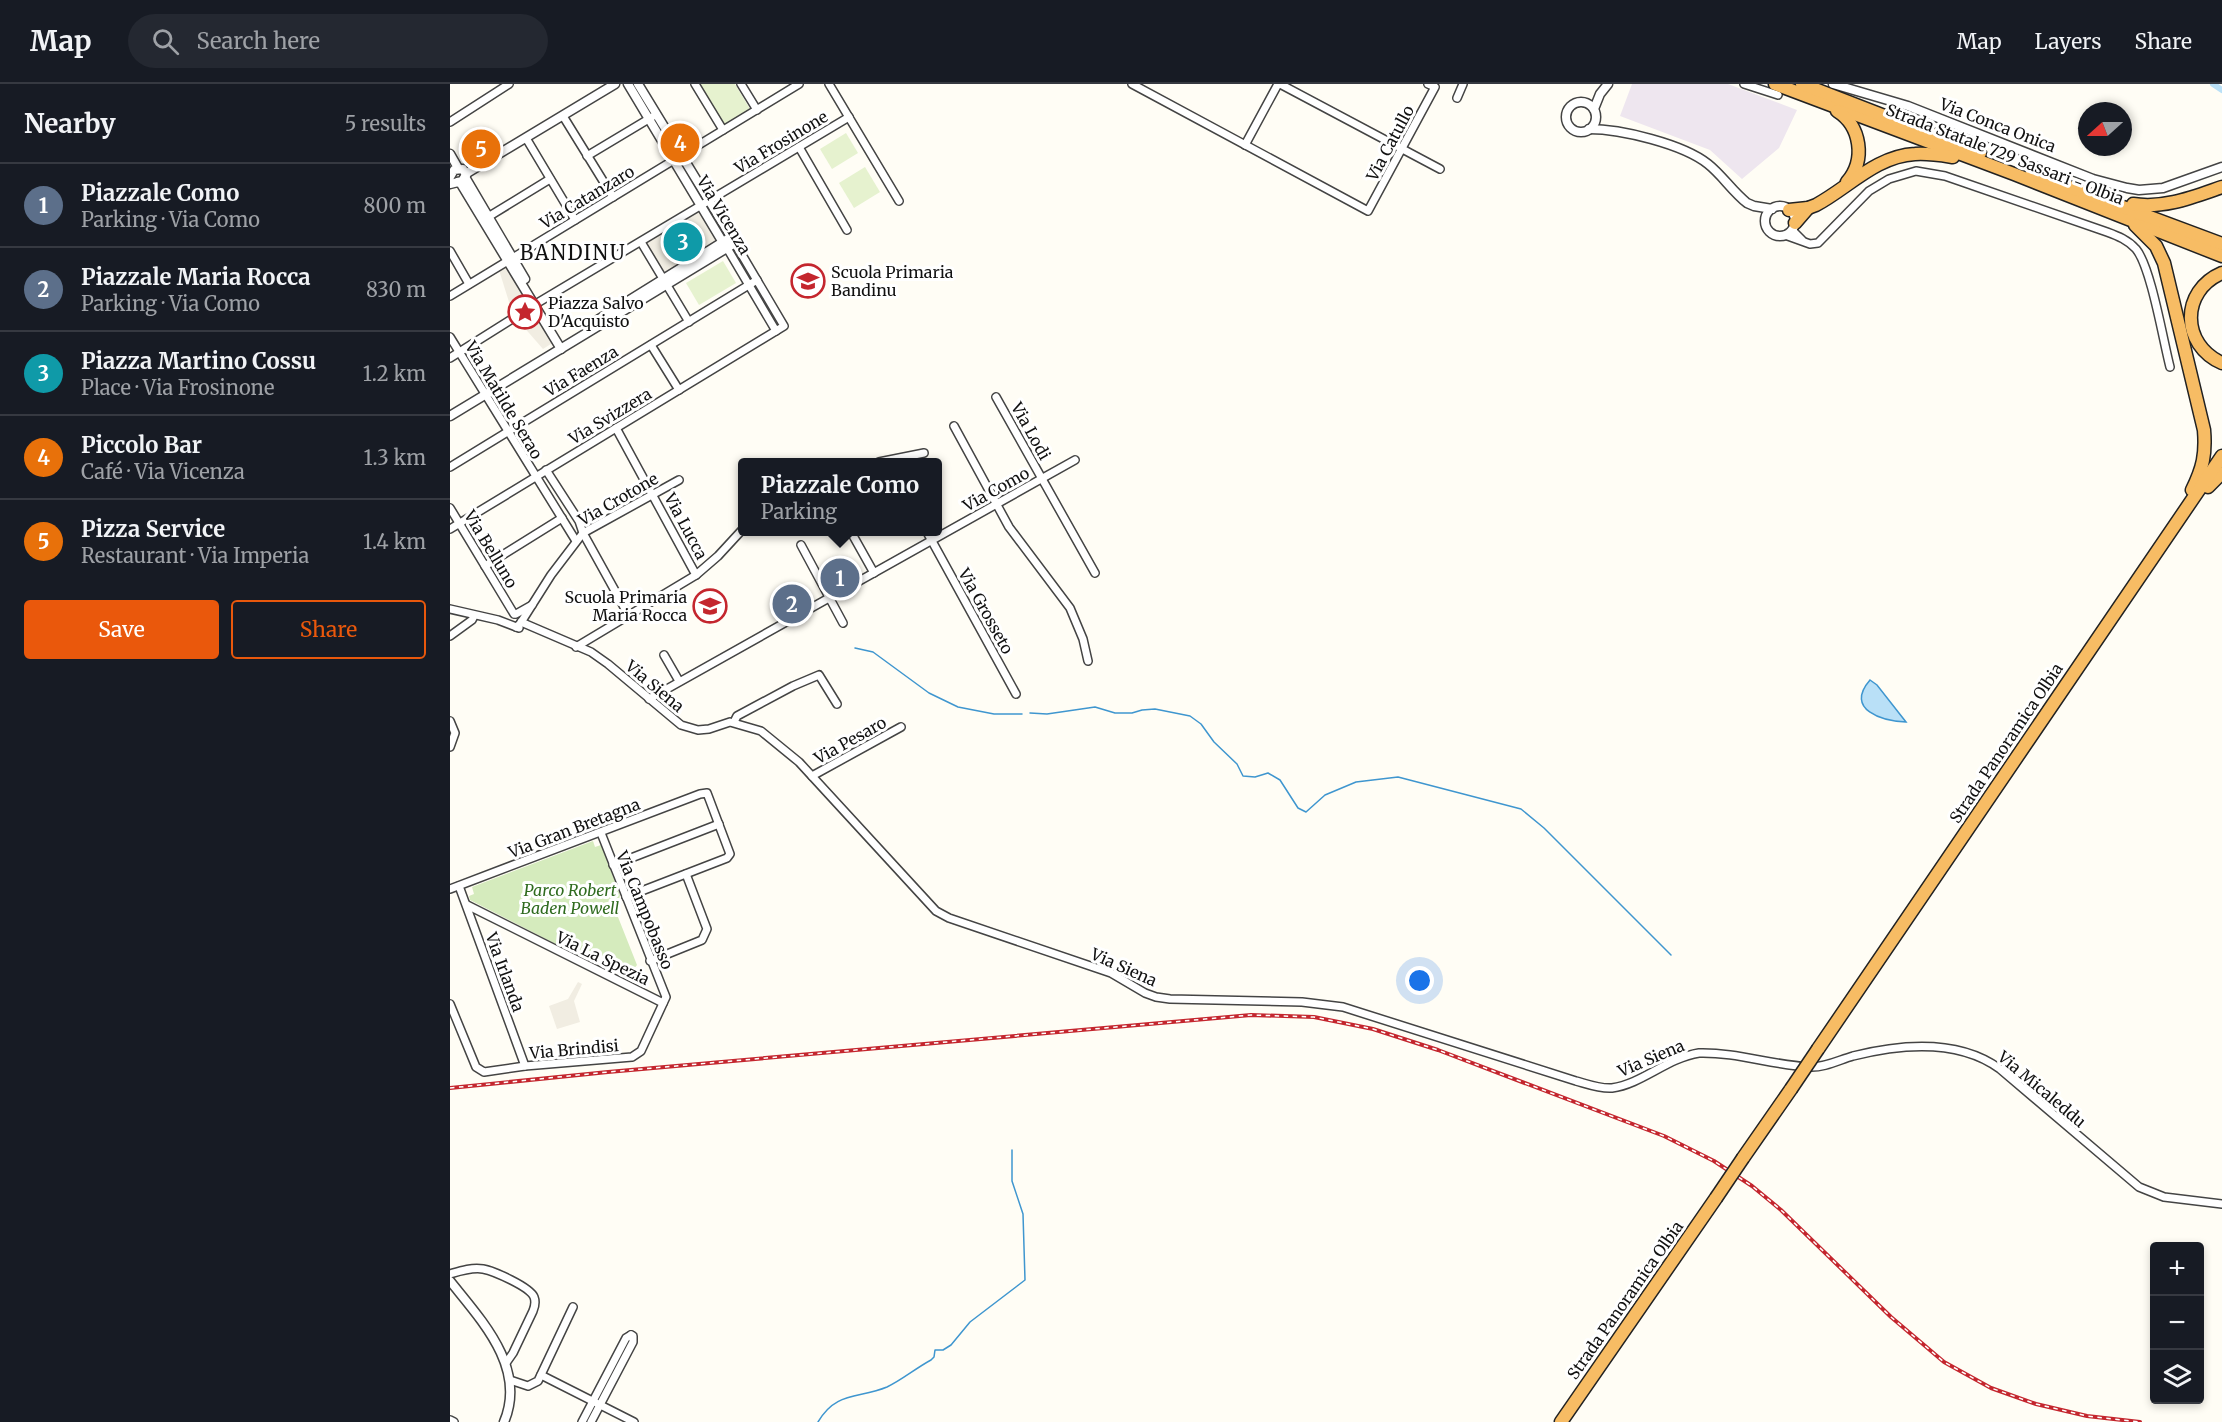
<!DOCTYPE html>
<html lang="en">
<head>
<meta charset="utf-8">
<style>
  :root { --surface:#171b24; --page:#242831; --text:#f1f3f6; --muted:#9ea1a6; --line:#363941; --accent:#ea580c }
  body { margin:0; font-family:Merriweather,serif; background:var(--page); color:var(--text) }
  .controls { position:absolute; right:18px; bottom:18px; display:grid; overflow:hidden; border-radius:6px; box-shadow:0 3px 9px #0003 }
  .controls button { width:54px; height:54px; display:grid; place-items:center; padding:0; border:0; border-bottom:2px solid var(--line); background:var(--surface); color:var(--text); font:30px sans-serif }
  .compass { position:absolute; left:1628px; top:18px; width:54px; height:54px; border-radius:50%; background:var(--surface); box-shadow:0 3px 9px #0003; rotate:249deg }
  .you { position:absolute; left:970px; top:897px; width:21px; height:21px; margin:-15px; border:4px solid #fff; border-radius:50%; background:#1a73e8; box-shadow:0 0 0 9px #1a73e833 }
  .badge { display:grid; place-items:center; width:39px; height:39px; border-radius:50%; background:var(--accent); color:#fff; font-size:20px; font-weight:700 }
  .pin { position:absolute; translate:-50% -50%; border:3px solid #fff; box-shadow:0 2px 6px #0006 }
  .popup { position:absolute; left:288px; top:374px; width:204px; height:78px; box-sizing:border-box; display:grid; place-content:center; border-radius:6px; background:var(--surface); filter:drop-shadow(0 2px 4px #0005); font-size:20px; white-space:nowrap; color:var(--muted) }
  .popup b { font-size:22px; color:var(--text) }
  .popup::after { content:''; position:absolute; left:50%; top:100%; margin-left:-12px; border:12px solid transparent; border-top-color:var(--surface) }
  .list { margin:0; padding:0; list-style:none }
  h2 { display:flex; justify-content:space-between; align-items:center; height:78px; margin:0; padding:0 24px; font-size:26px }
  h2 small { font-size:20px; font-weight:400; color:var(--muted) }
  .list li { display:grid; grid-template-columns:39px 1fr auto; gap:18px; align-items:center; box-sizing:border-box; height:84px; padding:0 24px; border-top:2px solid var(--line) }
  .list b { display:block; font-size:22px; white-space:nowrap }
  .list p { margin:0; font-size:20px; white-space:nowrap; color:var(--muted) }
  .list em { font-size:20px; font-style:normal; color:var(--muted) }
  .actions { display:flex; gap:12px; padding:18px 24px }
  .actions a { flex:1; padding:14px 0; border:2px solid var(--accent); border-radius:6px; text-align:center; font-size:21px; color:var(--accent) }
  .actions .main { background:var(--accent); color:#fff }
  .icon { flex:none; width:33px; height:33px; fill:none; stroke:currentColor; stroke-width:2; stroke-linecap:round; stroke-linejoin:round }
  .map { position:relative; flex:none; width:1772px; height:1338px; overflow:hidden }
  header { display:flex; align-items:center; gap:36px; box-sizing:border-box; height:84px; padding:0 30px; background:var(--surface); border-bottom:2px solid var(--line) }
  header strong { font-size:28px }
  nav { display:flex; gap:33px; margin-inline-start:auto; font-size:21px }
  .search { width:420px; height:54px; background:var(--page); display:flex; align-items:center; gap:15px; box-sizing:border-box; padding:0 21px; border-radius:33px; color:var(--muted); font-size:22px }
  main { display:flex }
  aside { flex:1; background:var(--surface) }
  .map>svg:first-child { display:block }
</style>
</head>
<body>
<header>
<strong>Map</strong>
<div class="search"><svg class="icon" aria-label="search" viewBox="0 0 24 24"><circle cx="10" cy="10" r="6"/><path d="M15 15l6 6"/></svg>Search here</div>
<nav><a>Map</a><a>Layers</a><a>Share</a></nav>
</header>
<main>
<aside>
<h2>Nearby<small>5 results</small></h2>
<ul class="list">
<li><span class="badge" style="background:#5c6f8a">1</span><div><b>Piazzale Como</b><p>Parking · Via Como</p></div><em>800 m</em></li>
<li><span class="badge" style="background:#5c6f8a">2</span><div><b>Piazzale Maria Rocca</b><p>Parking · Via Como</p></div><em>830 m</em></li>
<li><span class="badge" style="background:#0f9aa8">3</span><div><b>Piazza Martino Cossu</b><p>Place · Via Frosinone</p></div><em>1.2 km</em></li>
<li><span class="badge" style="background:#e8710a">4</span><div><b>Piccolo Bar</b><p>Café · Via Vicenza</p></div><em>1.3 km</em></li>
<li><span class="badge" style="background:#e8710a">5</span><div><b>Pizza Service</b><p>Restaurant · Via Imperia</p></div><em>1.4 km</em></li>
</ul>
<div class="actions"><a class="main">Save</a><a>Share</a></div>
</aside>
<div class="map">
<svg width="1772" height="1338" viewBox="0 0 1772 1338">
  <rect width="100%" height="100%" fill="#fffdf5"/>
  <path fill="#eee6ef" d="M 1182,0 L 1278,0 L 1347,26 L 1329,64 L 1292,95 L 1260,66 L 1170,32 Z"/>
  <path fill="#d5ebbd" d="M 143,757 L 145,763 L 151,761 L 170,811 L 166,828 L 187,881 L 183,886 L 180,887 L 143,867 L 133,874 L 20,816 L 19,812 L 24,810 L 22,803 Z"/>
  <g fill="#e6f2cf">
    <path d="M 249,0 L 285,0 L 300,25 L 274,41 Z"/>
    <path d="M 396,49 L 408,69 L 382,85 L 370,65 Z"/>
    <path d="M 415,83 L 430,108 L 404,124 L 389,99 Z"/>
    <path d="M 273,177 L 286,199 L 249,221 L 236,199 Z"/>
  </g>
  <g fill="#f1ede2">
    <path d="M 250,127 L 267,156 L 267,159 L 214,191 L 195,160 Z"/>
    <path d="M 57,182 L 104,258 L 93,265 L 72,241 L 59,218 L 49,186 Z"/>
    <path d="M 128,898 L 132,900 L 124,917 L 130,938 L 107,945 L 99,922 L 118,915 Z"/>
  </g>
  <path fill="#b9e0f7" stroke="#3f96cf" stroke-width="1.5" d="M 1420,596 L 1427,601 L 1456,638 C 1433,637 1394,626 1420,596 Z"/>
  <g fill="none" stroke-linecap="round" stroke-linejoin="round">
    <g stroke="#3f96cf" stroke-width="1.5">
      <path d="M 405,564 L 423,568 L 479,609 L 508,623 L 544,630 L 572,630"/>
      <path d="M 580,629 L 597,630 L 645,623 L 665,629 L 682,629 L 692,626 L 705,625 L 740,632 L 751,640 L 764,658 L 787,680 L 793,692 L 805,693 L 818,689 L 830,696 L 848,724 L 856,728 L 875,711 L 906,698 L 948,693 L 1071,725 L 1094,744 L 1221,871"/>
      <path d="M 368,1338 C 386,1307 408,1315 437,1303 C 452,1296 466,1284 481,1276 L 484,1273 L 485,1266 L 493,1266 L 501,1261 L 520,1238 L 575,1196 L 573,1130 L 562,1097 L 562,1066"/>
    </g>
    <path stroke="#b9e0f7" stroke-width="6" d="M 1763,0 L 1772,6"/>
    <g stroke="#444" stroke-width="10">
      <g id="minor">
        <path d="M 245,0 L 273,46"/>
        <path d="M 291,0 L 307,26"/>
        <path d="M 379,0 L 449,117"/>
        <path d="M 682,0 L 918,127 L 985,3 L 978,0"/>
        <path d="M 830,0 L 990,85"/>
        <path d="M 1294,0 L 1328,11"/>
        <path d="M 1007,14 L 1013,0"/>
        <path d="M 113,32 L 163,113"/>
        <path d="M 0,38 L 59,0"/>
        <path d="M 76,54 L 125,136"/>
        <path d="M 795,61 L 828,0"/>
        <path d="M 349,63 L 397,146"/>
        <path d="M 137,72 L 202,33"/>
        <path d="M 38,133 L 100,95"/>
        <path d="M 1342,146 L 1352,156"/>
        <path d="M 1335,151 L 1360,160 L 1368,159 L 1419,107 L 1439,95 L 1466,87 L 1495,92 L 1657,148 C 1668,152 1678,156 1686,165 C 1701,183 1713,256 1720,283"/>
        <path d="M 191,158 L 239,238"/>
        <path d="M 277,164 L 326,247"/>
        <path d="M 0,167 L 19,200"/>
        <path d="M 0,212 L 349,0"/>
        <path d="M 0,253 L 126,457"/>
        <path d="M 201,261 L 229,306"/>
        <path d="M 0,274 L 89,218 L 399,33"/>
        <path d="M 546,313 L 645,489"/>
        <path d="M 504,342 L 559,443 L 620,524 L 633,555 L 638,577"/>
        <path d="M 166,344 L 246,491"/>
        <path d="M 429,378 L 474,369"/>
        <path d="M 0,383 L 307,196"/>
        <path d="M 96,386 L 129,437 L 133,449 L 179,532"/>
        <path d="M 0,424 L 64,530"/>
        <path d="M 0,445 L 334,242 L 285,159"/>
        <path d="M 401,448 L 424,489"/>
        <path d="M 477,448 L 566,610"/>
        <path d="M 351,461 L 393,539"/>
        <path d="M 35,482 L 112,434"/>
        <path d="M 0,525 L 48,536 L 69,544"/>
        <path d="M 66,530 L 82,521"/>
        <path d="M 71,538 L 141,568 L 158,580 L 231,641 L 248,646 L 259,645 L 280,638 L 311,647 L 349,678 L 486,827 L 499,834 L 661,889 L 695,909 L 706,913 L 720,915 L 852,918 L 893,923 L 1126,997 C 1137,1000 1150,1005 1162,1004 C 1192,1000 1217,974 1249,969 C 1286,968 1322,981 1359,983 C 1374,984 1389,976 1403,972 C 1451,960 1509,955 1550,985 L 1689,1103 L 1714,1113 L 1772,1120"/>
        <path d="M 66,543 L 70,540 L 101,491 L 133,449 L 229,396"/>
        <path d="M 0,552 L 22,536 L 24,532"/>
        <path d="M 126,563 L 246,491 L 268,472 L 292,446"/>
        <path d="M 214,571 L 229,597"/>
        <path d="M 199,615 L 625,376"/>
        <path d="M 0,637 L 5,649 L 0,663"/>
        <path d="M 284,638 L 287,632 L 343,602 L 369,591 L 387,620"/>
        <path d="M 362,692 L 451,643"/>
        <path d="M 163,781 L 269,740"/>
        <path d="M 9,802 L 75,982"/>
        <path d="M 0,805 L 250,710 L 257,709 L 280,770 L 277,774 L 176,813"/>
        <path d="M 17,821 L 213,919"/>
        <path d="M 200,877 L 252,856 L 257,845 L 236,790"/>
        <path d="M 0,920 L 26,983 L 34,988 L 75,982 L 182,973 L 191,967 L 216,913 L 151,749"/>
        <path d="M 0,1190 C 10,1187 22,1183 33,1185 C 44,1187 80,1203 84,1213 C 86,1218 85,1222 83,1227 L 63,1269 L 56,1279"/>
        <path d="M 91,1291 L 184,1338"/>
        <path d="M 60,1296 L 78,1302 L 88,1297 L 123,1223"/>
        <path d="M 0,1336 L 4,1338"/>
        <path d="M 132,1338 L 176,1254 L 181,1251"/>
        <path d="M 141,1338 L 183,1258 L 183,1252 L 181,1251"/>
      </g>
    </g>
    <g stroke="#444" stroke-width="11">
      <g id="tertiary">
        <path d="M 178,0 L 275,162"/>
        <path d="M 1383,0 L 1458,22 L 1643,95 L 1677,104 L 1689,106 L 1713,104 L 1772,83"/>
        <circle cx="1131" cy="33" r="15"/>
        <path d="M 1144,25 L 1150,10 L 1158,0"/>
        <path d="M 1139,45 C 1171,45 1233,60 1258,80 C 1272,91 1282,107 1297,119 L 1304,122 L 1322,125"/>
        <path d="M 0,70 L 8,84"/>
        <path d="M 0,93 L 4,86 L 13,85 L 16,91"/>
        <path d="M 15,93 L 75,195"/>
        <path d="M 8,98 L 11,100 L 111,265"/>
        <path d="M 0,100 L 12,97 L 17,89 L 165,0"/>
        <circle cx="1330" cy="137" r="15"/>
        <path d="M 146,237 L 281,153"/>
        <path d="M 0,332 L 285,159 L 188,0"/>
        <path d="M 0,1197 C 32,1237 77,1284 54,1338"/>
      </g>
    </g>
    <g stroke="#222" stroke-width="15">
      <g id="trunk">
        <path d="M 1325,0 L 1564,90 L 1772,172"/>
        <path d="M 1352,0 L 1530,69"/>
        <path d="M 1387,27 C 1411,42 1416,76 1397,98"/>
        <path d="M 1582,89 L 1772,160"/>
        <path d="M 1683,120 C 1714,125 1743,113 1772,103"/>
        <path d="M 1339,126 L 1358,124 L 1366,121 C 1398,104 1426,72 1465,70 C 1478,69 1490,71 1503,73"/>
        <path d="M 1345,139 L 1358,124"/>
        <path d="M 1685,141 L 1706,162 L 1714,179 L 1754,346 C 1756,370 1753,384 1742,406"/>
        <path d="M 1772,189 C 1730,207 1731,261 1772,279"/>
        <path d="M 1758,403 L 1772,389"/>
        <path d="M 1368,965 L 1772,372"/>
        <path d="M 1293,1074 L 1341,1005"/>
        <path d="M 1111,1338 L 1266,1114"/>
      </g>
    </g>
    <use href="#minor" stroke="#fff" stroke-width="7"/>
    <use href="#tertiary" stroke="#fff" stroke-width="8"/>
    <use href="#trunk" stroke="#f7bc64" stroke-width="12"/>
    <g stroke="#c4262e" stroke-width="4">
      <path id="rail" d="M 0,1004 L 158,988 L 801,931 L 864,933 L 923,945 L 988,966 L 1214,1052 L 1264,1077 L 1302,1102 L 1331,1126 L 1441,1233 L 1494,1278 L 1541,1304 L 1586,1320 L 1637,1332 L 1690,1338"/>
    </g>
    <use href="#rail" stroke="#fff" stroke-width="1.5" stroke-dasharray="4.5" stroke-linecap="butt"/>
    <g stroke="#222" stroke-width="15" stroke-linecap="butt">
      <g id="trunk-bridge">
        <path d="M 1341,1005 L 1368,965"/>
        <path d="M 1266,1114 L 1293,1074"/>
      </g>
    </g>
    <use href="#trunk-bridge" stroke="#f7bc64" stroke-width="12"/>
  </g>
  <defs>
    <g id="school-ring" transform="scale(1.725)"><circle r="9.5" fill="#fff" stroke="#c4262e" stroke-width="1.5"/><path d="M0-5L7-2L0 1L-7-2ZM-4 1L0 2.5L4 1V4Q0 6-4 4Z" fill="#c4262e"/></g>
    <g id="sight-ring" transform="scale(1.725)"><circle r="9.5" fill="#fff" stroke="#c4262e" stroke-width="1.5"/><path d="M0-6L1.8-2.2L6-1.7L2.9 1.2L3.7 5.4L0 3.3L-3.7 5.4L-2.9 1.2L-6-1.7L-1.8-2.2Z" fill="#c4262e"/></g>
  </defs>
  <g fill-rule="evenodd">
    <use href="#school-ring" x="358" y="197"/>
    <use href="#sight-ring" x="75" y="228"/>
    <use href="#school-ring" x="260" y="522"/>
  </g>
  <g text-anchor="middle" stroke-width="6" stroke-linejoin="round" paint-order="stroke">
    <g font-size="16" fill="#111" stroke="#fff">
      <text transform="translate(1548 41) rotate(21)" y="6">Via Conca Onica</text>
      <text transform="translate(331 58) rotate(-31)" y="6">Via Frosinone</text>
      <text transform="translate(940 59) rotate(-62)" y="6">Via Catullo</text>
      <text transform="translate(1555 70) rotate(21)" y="6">Strada Statale 729 Sassari - Olbia</text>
      <text transform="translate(137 113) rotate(-31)" y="6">Via Catanzaro</text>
      <text transform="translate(274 131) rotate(59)" y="6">Via Vicenza</text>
      <text transform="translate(131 287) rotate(-31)" y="6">Via Faenza</text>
      <text transform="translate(54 316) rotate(59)" y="6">Via Matilde Serao</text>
      <text transform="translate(160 332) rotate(-31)" y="6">Via Svizzera</text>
      <text transform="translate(581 347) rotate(61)" y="6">Via Lodi</text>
      <text transform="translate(546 405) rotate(-29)" y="6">Via Como</text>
      <text transform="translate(168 415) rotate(-30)" y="6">Via Crotone</text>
      <text transform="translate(236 442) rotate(62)" y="6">Via Lucca</text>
      <text transform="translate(41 465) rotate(59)" y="6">Via Belluno</text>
      <text transform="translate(536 527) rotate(61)" y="6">Via Grosseto</text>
      <text transform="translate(205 602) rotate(40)" y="6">Via Siena</text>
      <text transform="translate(400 656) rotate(-29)" y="6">Via Pesaro</text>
      <text transform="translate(1556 659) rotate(-56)" y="6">Strada Panoramica Olbia</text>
      <text transform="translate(124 744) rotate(-21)" y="6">Via Gran Bretagna</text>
      <text transform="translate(195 826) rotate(68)" y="6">Via Campobasso</text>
      <text transform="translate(153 874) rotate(26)" y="6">Via La Spezia</text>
      <text transform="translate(674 883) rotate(24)" y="6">Via Siena</text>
      <text transform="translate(55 888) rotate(70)" y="6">Via Irlanda</text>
      <text transform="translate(124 965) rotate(-5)" y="6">Via Brindisi</text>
      <text transform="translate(1201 974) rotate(-23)" y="6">Via Siena</text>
      <text transform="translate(1592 1005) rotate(40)" y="6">Via Micaleddu</text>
      <text transform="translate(1175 1216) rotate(-55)" y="6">Strada Panoramica Olbia</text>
    </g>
    <g font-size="16" fill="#111" stroke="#fff" text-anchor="start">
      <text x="381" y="194">Scuola Primaria<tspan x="381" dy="18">Bandinu</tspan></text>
      <text x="98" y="225">Piazza Salvo<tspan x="98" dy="18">D'Acquisto</tspan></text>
      <text x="237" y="519" text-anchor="end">Scuola Primaria<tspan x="237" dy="18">Maria Rocca</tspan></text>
    </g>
    <g font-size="16" font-style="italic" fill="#2f6b1f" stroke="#fff">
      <text x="120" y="812">Parco Robert<tspan x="120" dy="18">Baden Powell</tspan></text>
    </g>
    <g font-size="20" letter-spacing="1.5" fill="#111" stroke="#fff">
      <text x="123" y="176">BANDINU</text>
    </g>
  </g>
</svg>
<div class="controls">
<button>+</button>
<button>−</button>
<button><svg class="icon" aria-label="layers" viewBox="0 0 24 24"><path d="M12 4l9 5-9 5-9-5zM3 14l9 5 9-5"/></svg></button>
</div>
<svg class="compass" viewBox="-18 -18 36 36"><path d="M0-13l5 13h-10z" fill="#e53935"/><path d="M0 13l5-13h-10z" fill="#9ea1a6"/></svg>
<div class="you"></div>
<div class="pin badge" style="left:390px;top:494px;background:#5c6f8a">1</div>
<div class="popup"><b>Piazzale Como</b>Parking</div>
<div class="pin badge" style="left:342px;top:520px;background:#5c6f8a">2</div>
<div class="pin badge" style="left:233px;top:158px;background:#0f9aa8">3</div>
<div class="pin badge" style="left:230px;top:59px;background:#e8710a">4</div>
<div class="pin badge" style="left:31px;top:65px;background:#e8710a">5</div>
</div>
</main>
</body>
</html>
